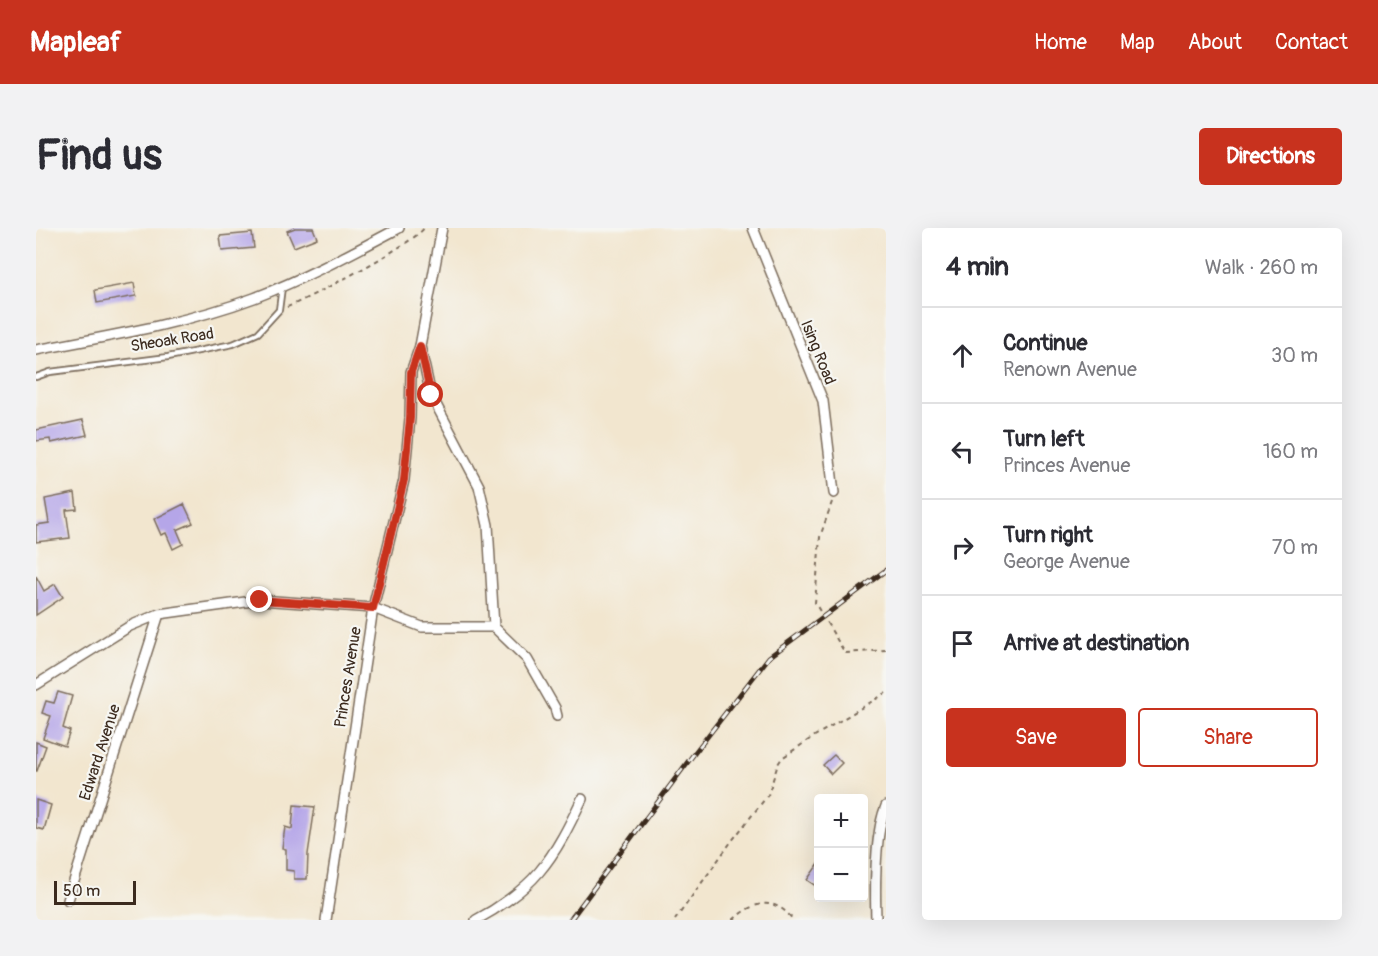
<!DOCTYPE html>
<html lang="en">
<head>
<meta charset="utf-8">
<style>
  :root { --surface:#fff; --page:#f2f2f3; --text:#2b2b33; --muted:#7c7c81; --line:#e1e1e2; --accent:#c8321e }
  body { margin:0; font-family:Pangolin,sans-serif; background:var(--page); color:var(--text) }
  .controls { position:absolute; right:18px; bottom:18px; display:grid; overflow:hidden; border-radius:6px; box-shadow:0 6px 24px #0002 }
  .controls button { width:54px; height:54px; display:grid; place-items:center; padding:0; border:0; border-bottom:2px solid var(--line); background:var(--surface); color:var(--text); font:30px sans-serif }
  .scale { position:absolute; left:18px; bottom:15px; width:82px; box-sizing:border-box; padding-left:6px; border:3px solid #3b2a1e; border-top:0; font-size:16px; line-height:21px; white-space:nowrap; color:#3b2a1e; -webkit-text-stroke:4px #f6f6f2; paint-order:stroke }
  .stop { position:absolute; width:18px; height:18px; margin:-14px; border:4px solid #c8321e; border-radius:50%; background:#fff }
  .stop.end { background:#c8321e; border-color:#fff; box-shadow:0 2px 6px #0008 }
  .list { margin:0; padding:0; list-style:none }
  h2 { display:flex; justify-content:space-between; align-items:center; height:78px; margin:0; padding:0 24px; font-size:26px }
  h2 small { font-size:20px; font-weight:400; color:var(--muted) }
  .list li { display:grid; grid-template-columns:39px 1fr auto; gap:18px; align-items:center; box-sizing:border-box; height:96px; padding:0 24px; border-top:2px solid var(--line) }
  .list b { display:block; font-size:22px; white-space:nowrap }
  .list p { margin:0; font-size:20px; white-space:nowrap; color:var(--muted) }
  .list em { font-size:20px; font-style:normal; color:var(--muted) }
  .actions { display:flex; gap:12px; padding:18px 24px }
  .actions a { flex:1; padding:14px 0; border:2px solid var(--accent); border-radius:6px; text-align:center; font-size:21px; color:var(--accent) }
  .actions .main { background:var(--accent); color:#fff }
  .icon { flex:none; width:33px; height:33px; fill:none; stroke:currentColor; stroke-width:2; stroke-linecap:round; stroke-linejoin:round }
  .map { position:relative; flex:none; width:850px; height:692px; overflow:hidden; border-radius:6px }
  header { display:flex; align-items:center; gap:36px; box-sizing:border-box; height:84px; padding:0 30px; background:var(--accent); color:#fff }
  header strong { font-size:28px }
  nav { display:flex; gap:33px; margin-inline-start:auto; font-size:21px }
  .intro { display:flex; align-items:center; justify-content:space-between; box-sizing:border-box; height:144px; padding:0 36px }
  h1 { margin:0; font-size:42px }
  .button { padding:15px 27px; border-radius:6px; background:var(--accent); color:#fff; font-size:21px; font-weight:700 }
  main { display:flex; gap:36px; padding:0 36px }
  aside { flex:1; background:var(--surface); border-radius:6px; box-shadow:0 6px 24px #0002 }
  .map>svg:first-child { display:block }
</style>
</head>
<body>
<header>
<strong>Mapleaf</strong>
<nav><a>Home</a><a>Map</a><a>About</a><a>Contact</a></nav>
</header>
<div class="intro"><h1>Find us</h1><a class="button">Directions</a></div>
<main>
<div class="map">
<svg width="850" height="692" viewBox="0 0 850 692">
  <rect width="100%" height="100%" fill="#f6f6f2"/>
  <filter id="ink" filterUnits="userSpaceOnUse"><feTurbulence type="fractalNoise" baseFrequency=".0167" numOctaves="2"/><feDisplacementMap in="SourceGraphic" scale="12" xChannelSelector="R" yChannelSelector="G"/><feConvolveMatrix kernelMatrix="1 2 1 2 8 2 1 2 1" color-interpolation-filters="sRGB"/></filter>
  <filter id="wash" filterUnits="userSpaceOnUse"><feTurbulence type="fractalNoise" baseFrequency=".008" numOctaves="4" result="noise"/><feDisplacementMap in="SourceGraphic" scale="24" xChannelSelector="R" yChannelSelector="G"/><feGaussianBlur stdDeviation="1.35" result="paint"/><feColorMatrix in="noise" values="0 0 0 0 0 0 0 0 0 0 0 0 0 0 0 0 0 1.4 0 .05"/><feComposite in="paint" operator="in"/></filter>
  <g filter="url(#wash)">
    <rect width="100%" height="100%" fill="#f2e6cf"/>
    <g id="blocks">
      <g fill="#b5a6e8">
        <path d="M 259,0 L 277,0 L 281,10 L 258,19 L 251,3 Z"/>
        <path d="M 216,5 L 218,20 L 186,23 L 184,8 Z"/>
        <path d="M 98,55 L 100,68 L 61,75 L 59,62 Z"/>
        <path d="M 47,192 L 51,207 L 15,215 L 14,211 L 0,213 L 0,202 Z"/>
        <path d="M 39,265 L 41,281 L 30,282 L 34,310 L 0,314 L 0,297 L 13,295 L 9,271 Z"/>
        <path d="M 148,276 L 157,295 L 141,302 L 147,316 L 137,321 L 130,305 L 125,307 L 118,291 Z"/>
        <path d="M 0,348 L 8,363 L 19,356 L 27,369 L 0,387 Z"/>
        <path d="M 22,464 L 36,468 L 27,500 L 34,503 L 29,518 L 7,510 L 15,488 L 6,485 L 10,473 L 18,475 Z"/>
        <path d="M 0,514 L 10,518 L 1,543 L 0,543 Z"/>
        <path d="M 798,527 L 806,535 L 795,546 L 787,537 Z"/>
        <path d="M 0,572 L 15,577 L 8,602 L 0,600 Z"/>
        <path d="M 258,577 L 279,579 L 272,626 L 271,651 L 258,651 L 258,643 L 250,642 L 250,621 L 246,620 L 249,599 L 256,601 Z"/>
        <path d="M 783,635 L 783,660 L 771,652 Z"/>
      </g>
    </g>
  </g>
  <g filter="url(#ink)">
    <use href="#blocks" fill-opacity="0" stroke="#7b6c5c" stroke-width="1.5"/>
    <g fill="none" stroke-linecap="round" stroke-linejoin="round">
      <g stroke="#7b6c5c" stroke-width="8">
        <path id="service" d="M 0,149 L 14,144 L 132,129 L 197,116 L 222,105 L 243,82 L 246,59"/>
      </g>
      <g stroke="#7b6c5c" stroke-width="12">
        <g id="minor">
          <path d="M 717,0 L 787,173 L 798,265"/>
          <path d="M 384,118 L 395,167 L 443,258 L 452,297 L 458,399"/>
          <path d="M 0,122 C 73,108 148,96 218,70 C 268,51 316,25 363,0"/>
          <path d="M 458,399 L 491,431 L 519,480 L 521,488"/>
          <path d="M 0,457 L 94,398 L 123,386 L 224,372 L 337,380 L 386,399 L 458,399"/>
          <path d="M 32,672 L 123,386"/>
          <path d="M 290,692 L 337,380 L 368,252 L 374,190 L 375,144 L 384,118 L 406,0"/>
          <path d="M 440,692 C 461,681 487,663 503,644 C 521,623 534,596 546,571"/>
          <path d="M 840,692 C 839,661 838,606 850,578"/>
        </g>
      </g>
      <g stroke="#7b6c5c" stroke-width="2" stroke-dasharray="4.5 4.5" stroke-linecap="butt">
        <path d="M 251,79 C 272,71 379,15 388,0"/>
        <path d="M 796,274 L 784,309 L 779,375 L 809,425 L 850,422"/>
        <path d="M 639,692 L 695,614 L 732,567 L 742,536 L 746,530 L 777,509 L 850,465"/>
        <path d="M 697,692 C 717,673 740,668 757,692"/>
      </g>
      <use href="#service" stroke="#fff" stroke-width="4.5"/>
      <use href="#minor" stroke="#fff" stroke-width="9"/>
      <g stroke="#3b2a1e" stroke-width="5">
        <path id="rail" d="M 534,692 L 657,527 L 733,429 L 850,342"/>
      </g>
      <use href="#rail" stroke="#f6f6f2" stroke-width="3" stroke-dasharray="9" stroke-linecap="butt"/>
    </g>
  </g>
  <g fill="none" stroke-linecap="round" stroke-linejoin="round" filter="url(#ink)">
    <path stroke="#c8321e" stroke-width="8" d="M 224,372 L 337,380 L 368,252 L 374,190 L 375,144 L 384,118 L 395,167"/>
  </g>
  <g text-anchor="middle" stroke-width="4.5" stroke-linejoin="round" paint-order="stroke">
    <g font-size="16" fill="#3b2a1e" stroke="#f6f6f2">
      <text transform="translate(136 111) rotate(-9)" y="6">Sheoak Road</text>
      <text transform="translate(783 124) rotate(68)" y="6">Ising Road</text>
      <text transform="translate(311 449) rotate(-81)" y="6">Princes Avenue</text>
      <text transform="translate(63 524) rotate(-72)" y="6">Edward Avenue</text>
    </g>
  </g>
</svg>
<div class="controls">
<button>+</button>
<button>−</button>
</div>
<div class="scale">50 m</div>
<div class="stop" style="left:395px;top:167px"></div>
<div class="stop end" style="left:224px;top:372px"></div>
</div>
<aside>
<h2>4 min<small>Walk · 260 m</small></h2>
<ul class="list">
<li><svg class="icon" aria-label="ahead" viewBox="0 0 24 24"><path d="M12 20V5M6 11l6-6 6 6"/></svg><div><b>Continue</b><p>Renown Avenue</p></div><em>30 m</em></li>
<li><svg class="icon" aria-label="left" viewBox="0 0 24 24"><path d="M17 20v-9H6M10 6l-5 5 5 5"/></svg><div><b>Turn left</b><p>Princes Avenue</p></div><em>160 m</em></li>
<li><svg class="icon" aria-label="right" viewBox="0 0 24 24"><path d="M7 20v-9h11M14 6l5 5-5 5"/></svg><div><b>Turn right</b><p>George Avenue</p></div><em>70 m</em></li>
<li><svg class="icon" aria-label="arrive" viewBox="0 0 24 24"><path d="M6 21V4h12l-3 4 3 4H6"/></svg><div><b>Arrive at destination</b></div></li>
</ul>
<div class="actions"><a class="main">Save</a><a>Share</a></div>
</aside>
</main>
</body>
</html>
